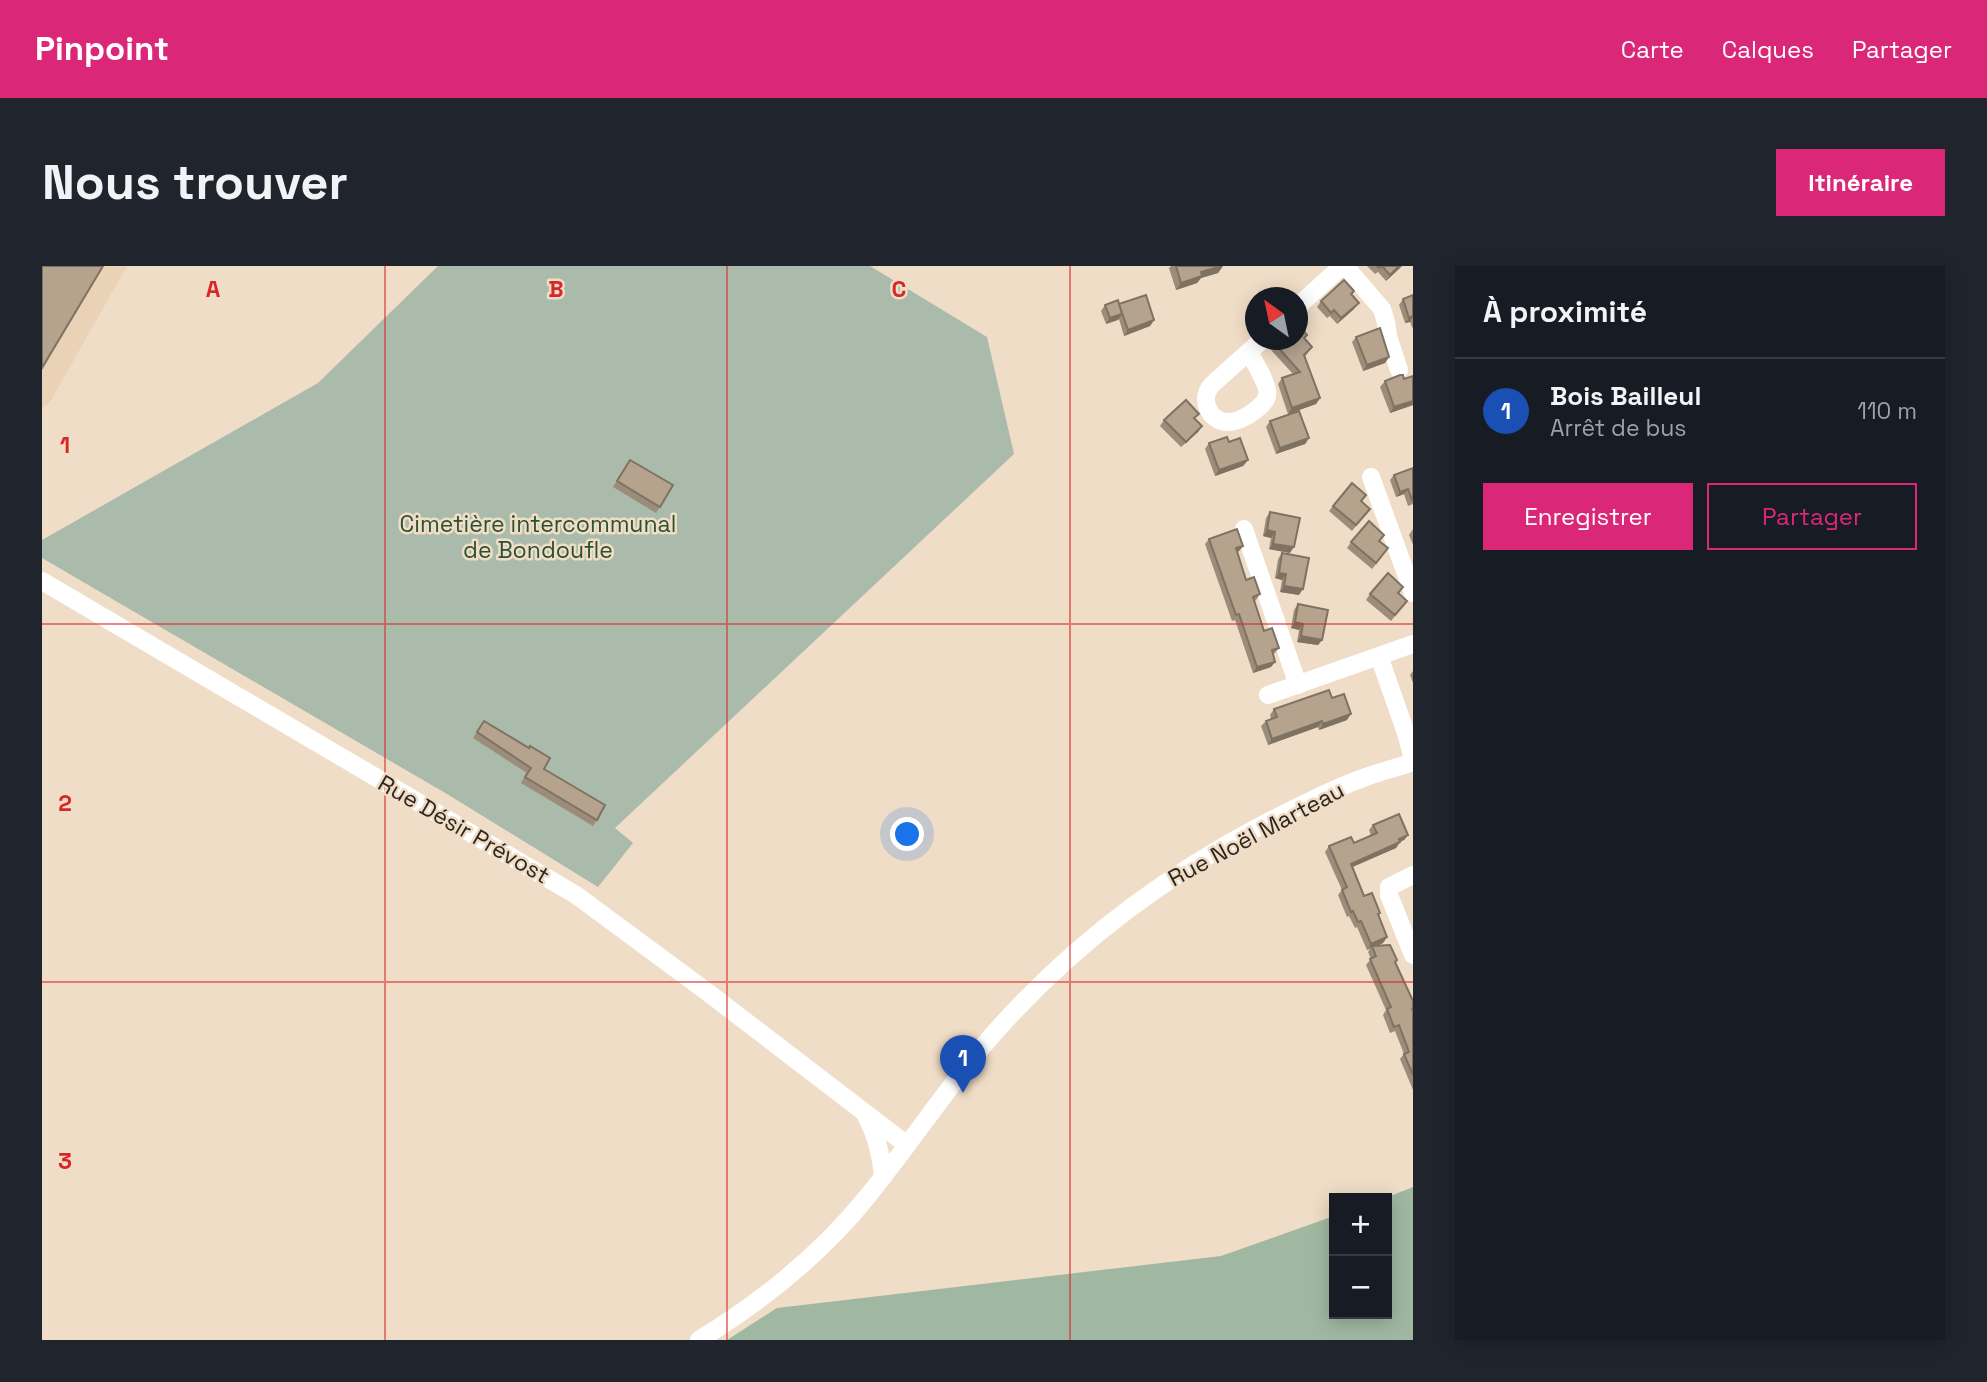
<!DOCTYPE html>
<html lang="fr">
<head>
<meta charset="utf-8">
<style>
  :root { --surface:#171b24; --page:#20242c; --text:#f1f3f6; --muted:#9ea1a6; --line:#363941; --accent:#db2777 }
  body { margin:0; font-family:"Space Grotesk",sans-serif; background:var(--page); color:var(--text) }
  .controls { position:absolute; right:21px; bottom:21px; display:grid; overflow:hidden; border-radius:0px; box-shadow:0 4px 18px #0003 }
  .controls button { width:63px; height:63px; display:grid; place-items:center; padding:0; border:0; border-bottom:2px solid var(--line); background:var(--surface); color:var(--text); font:35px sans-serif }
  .compass { position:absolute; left:1203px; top:21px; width:63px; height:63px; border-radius:50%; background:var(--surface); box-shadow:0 4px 18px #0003; rotate:327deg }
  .you { position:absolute; left:866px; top:569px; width:24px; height:24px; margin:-18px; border:5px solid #fff; border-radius:50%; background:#1a73e8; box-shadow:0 0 0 10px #1a73e833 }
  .badge { display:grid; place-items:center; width:46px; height:46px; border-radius:50%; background:var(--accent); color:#fff; font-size:23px; font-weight:700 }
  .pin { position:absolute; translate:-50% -58px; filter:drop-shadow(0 2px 4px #0008) }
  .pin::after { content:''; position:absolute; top:37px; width:24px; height:21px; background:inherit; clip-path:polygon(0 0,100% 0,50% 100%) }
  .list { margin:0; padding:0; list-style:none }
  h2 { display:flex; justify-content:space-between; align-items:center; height:91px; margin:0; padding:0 28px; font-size:30px }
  h2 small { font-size:23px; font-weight:400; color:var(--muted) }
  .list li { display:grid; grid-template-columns:46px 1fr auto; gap:21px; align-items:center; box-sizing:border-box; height:105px; padding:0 28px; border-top:2px solid var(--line) }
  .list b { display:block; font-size:26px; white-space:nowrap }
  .list p { margin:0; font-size:23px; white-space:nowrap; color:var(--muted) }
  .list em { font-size:23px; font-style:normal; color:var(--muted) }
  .actions { display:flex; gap:14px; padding:21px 28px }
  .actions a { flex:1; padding:16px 0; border:2px solid var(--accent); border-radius:0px; text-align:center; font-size:24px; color:var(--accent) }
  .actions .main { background:var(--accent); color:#fff }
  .map { position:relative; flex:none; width:1371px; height:1074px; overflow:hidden; border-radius:0px }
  header { display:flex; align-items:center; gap:42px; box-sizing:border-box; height:98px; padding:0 35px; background:var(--accent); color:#fff }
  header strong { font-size:33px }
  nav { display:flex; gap:38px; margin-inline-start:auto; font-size:24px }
  .intro { display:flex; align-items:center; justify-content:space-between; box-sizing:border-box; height:168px; padding:0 42px }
  h1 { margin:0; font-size:49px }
  .button { padding:18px 32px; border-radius:0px; background:var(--accent); color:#fff; font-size:24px; font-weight:700 }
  main { display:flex; gap:42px; padding:0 42px }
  aside { flex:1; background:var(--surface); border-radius:0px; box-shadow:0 4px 18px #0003 }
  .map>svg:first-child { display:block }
</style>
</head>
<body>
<header>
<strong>Pinpoint</strong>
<nav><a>Carte</a><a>Calques</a><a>Partager</a></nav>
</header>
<div class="intro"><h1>Nous trouver</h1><a class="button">Itinéraire</a></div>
<main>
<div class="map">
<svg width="1371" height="1074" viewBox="0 0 1371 1074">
  <rect width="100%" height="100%" fill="#f0ddc7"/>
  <path fill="#e9d2b6" d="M 0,0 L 85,0 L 8,136 L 0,142 Z"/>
  <path fill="#aabaab" d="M 396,0 L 828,0 L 945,71 L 972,188 L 573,562 L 591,577 L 556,621 L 405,528 L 0,292 L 0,274 L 276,117 Z"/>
  <path fill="#a0b8a2" d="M 1371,921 L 1371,1074 L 685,1074 L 735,1042 L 1179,990 L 1292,950 L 1292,1048 L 1345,1048 L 1345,932 L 1343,932 Z"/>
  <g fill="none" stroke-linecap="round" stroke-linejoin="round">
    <g stroke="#fff" stroke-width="18">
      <path d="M 1303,0 L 1340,43 L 1344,56 L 1346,70 L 1357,104"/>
      <path d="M 1255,41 L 1300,0"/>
      <path d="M 1207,86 C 1212,96 1228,120 1225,130 C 1224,136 1219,139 1215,143 C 1208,149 1196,156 1186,156 C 1168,156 1158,135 1168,121 C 1172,116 1179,111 1184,106 C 1196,95 1208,85 1220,74"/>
      <path d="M 1329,211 L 1371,327"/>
      <path d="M 1202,263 L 1256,419"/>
      <path d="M 0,315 L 534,629 L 664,725 L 865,879"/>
      <path d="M 1337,390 L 1364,467 L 1371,493"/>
      <path d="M 1226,429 L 1371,378"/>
      <path d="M 1371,609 L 1347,621 L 1347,629 L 1371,689"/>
      <path d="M 824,850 C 835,870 839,888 841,910"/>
      <path d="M 657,1074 C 719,1036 779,988 825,931 C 865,882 900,829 941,780 C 1020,687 1112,616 1220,559 C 1253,542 1286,525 1321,512 C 1337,506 1354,502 1371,496"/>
    </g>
  </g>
  <g fill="#9c8c7a">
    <path d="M 1129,0 L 1181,0 L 1176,7 L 1159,12 L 1155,17 L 1134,24 L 1127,2 Z"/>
    <path d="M 1325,0 L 1360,0 L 1344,15 L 1336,6 L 1333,8 Z"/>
    <path d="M 1312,25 L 1310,29 L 1312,43 L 1295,58 L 1288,50 L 1285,52 L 1275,41 L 1279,35 Z"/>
    <path d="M 1371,29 L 1371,63 L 1368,56 L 1363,57 L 1357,39 L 1361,33 Z"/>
    <path d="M 1077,38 L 1112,54 L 1108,60 L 1082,70 L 1077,53 L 1064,58 L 1059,45 L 1063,39 Z"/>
    <path d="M 1265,69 L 1263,72 L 1266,87 L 1263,90 L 1278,132 L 1274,138 L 1246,148 L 1236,118 L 1240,112 L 1251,108 L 1229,84 L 1233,78 Z"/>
    <path d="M 1314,71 L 1347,91 L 1343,97 L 1321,105 L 1310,76 Z"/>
    <path d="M 1371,110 L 1371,139 L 1348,147 L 1338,121 L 1343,115 L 1362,113 Z"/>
    <path d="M 1153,153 L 1160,160 L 1156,166 L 1139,181 L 1118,160 L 1122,154 Z"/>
    <path d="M 1228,155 L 1267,172 L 1263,178 L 1234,188 L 1224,161 Z"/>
    <path d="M 1187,176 L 1206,194 L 1201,200 L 1173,210 L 1163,183 L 1167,177 Z"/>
    <path d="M 588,194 L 631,219 L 614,247 L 571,221 Z"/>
    <path d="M 1371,202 L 1371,238 L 1366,240 L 1362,228 L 1354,231 L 1348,214 L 1352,209 Z"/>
    <path d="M 1320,236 L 1328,243 L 1310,265 L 1287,245 L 1291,240 Z"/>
    <path d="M 1228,246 L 1248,287 L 1227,283 L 1229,272 L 1221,270 L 1224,252 Z"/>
    <path d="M 1371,263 L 1371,279 L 1367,269 Z"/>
    <path d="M 1167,273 L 1201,280 L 1197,285 L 1195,286 L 1204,314 L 1218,328 L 1214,334 L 1212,335 L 1222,365 L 1237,382 L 1233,387 L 1231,388 L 1229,401 L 1211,407 L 1193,354 L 1190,355 L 1163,278 Z"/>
    <path d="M 1337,275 L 1342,288 L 1330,303 L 1305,282 L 1309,276 Z"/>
    <path d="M 1240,287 L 1257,329 L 1238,326 L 1240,314 L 1233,312 L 1236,293 Z"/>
    <path d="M 1356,327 L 1365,335 L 1349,355 L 1324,334 L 1328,328 Z"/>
    <path d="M 1256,338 L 1280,374 L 1276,379 L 1255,376 L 1257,364 L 1249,362 L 1252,344 Z"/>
    <path d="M 1371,405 L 1371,417 L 1368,409 Z"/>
    <path d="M 1290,432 L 1305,454 L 1277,464 L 1276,461 L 1226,479 L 1219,460 L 1224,455 L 1229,453 L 1228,449 L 1232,443 Z"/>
    <path d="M 442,455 L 502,503 L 555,554 L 551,560 L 479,517 L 485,507 L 431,472 Z"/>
    <path d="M 1331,559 L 1366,569 L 1362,574 L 1358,576 L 1354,582 L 1311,601 L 1322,630 L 1336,650 L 1345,671 L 1341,677 L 1335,680 L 1353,697 L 1371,735 L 1371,824 L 1358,793 L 1362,788 L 1353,765 L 1348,767 L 1341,749 L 1344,744 L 1324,699 L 1329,693 L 1326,686 L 1328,683 L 1325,684 L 1315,661 L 1313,662 L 1307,650 L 1305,651 L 1296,629 L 1300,624 L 1283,586 L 1287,580 L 1312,577 L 1329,569 L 1327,564 Z"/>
  </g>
  <g fill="#7f7263">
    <path d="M 1181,0 L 1176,7 L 1159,12 L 1155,17 L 1134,24 L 1139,17 L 1159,6 Z"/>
    <path d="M 1357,0 L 1360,0 L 1344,15 L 1348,9 Z"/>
    <path d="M 1317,37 L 1312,43 L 1295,58 L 1299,52 Z"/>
    <path d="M 1080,48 L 1076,54 L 1064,58 L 1068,52 Z"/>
    <path d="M 1371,50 L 1368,56 L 1363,57 L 1367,52 Z"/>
    <path d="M 1112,54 L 1108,60 L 1082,70 L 1086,64 Z"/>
    <path d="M 1347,91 L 1343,97 L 1321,105 L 1325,99 Z"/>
    <path d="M 1278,132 L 1274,138 L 1246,148 L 1250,142 Z"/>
    <path d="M 1371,135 L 1371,139 L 1348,147 L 1352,141 Z"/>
    <path d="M 1160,160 L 1156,166 L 1139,181 Z"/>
    <path d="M 1267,172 L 1263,178 L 1234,188 L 1238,182 Z"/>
    <path d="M 1206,194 L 1201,200 L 1173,210 L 1177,204 Z"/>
    <path d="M 1366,223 L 1362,228 L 1354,231 L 1358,226 Z"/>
    <path d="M 1225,264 L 1233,266 L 1229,272 L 1221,270 Z"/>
    <path d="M 1231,278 L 1252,281 L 1248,287 L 1227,283 Z"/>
    <path d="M 1201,280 L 1197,285 L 1190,288 L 1194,282 Z"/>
    <path d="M 1237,307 L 1244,308 L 1240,314 L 1233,312 Z"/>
    <path d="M 1242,320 L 1261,323 L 1257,329 L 1238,326 Z"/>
    <path d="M 1253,356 L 1261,358 L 1257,364 L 1249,362 Z"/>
    <path d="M 1259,370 L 1280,374 L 1276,379 L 1255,376 Z"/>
    <path d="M 1233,396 L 1229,401 L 1211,407 L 1215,401 Z"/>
    <path d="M 1309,448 L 1305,454 L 1277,464 L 1281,458 Z"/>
    <path d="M 1280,455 L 1276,461 L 1226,479 L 1230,473 Z"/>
    <path d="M 1366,569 L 1362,574 L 1353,578 L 1357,573 Z"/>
    <path d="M 1358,576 L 1354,582 L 1305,603 L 1309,598 Z"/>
    <path d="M 1345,671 L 1341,677 L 1330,682 L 1330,680 L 1325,684 L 1329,678 Z"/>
  </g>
  <g fill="#b5a38e" stroke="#7f7263" stroke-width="2">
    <path d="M 0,0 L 61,0 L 0,102 Z"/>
    <path d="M 1134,0 L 1180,0 L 1159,6 L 1160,10 L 1139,17 Z"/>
    <path d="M 1335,0 L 1357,0 L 1348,9 L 1340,0 L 1337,2 Z"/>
    <path d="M 1302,14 L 1312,25 L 1309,28 L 1317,37 L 1299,52 L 1292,44 L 1289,47 L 1279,35 Z"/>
    <path d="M 1104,29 L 1112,54 L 1086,64 L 1077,38 L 1080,48 L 1068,52 L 1063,39 L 1076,34 L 1077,38 Z"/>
    <path d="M 1371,29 L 1371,50 L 1367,52 L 1361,33 Z"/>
    <path d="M 1256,59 L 1265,69 L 1262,72 L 1270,81 L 1262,89 L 1278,132 L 1250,142 L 1240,112 L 1258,106 L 1233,78 L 1239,74 L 1256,74 Z"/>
    <path d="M 1338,62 L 1347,91 L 1325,99 L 1314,71 Z"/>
    <path d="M 1358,109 L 1361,109 L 1362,113 L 1371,110 L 1371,135 L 1352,141 L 1343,115 Z"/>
    <path d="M 1144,134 L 1157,148 L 1152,152 L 1160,160 L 1144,176 L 1122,154 Z"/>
    <path d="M 1257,145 L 1267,172 L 1238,182 L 1228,155 Z"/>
    <path d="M 1185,171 L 1187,176 L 1198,172 L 1206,194 L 1177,204 L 1167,177 Z"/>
    <path d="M 588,194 L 631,219 L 618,241 L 575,215 Z"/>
    <path d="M 1371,202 L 1371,234 L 1370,234 L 1366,223 L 1358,226 L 1352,209 Z"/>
    <path d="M 1310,217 L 1324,229 L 1319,235 L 1328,243 L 1314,259 L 1291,240 Z"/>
    <path d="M 1228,246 L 1258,252 L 1252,281 L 1231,278 L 1233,266 L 1225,264 Z"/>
    <path d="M 1327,255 L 1342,269 L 1337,275 L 1346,282 L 1334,297 L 1309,276 Z"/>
    <path d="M 1195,263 L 1201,280 L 1194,282 L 1204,314 L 1212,311 L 1218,328 L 1211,331 L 1222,365 L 1230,362 L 1237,382 L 1230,384 L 1233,396 L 1215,401 L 1197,348 L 1194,349 L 1167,273 Z"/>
    <path d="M 1240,287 L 1267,292 L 1261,323 L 1242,320 L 1244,308 L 1237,307 Z"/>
    <path d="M 1346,307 L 1361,321 L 1356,327 L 1365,335 L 1353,349 L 1328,328 Z"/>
    <path d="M 1256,338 L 1286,344 L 1280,374 L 1259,370 L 1261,358 L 1253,356 Z"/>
    <path d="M 1287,424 L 1290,432 L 1302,428 L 1309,448 L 1281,458 L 1280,455 L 1230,473 L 1224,455 L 1235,451 L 1232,443 Z"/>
    <path d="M 442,455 L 487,482 L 488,480 L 508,492 L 502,503 L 563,539 L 555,554 L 483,511 L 489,502 L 435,466 Z"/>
    <path d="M 1357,548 L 1366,569 L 1357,573 L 1358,576 L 1309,598 L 1322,630 L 1330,627 L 1338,647 L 1336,648 L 1345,671 L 1329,678 L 1319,655 L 1316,656 L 1311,645 L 1309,646 L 1300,624 L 1305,621 L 1287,580 L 1309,571 L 1312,577 L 1335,567 L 1331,559 Z"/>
    <path d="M 1348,679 L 1355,694 L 1353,696 L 1371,735 L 1371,742 L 1370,743 L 1371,745 L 1371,809 L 1362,788 L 1367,786 L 1357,759 L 1352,761 L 1345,743 L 1349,741 L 1328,693 L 1334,690 L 1330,680 Z"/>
  </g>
  <path fill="none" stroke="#d62828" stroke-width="2" stroke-opacity="0.55" d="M 343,0 L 343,1074M 685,0 L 685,1074M 1028,0 L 1028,1074M 0,358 L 1371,358M 0,716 L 1371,716"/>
  <g text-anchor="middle" stroke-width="5" stroke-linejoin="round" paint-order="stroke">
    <g font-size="23" fill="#2a5130" stroke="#f0ddc7">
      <text x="496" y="266">Cimetière intercommunal<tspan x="496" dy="26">de Bondoufle</tspan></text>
    </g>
    <g font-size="23" fill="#2e271e" stroke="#f0ddc7">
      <text transform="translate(422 563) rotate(30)" y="8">Rue Désir Prévost</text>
      <text transform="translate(1214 568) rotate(-28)" y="8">Rue Noël Marteau</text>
    </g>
  </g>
  <g font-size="23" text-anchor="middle" font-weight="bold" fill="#d62828" stroke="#f0ddc7" stroke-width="5" stroke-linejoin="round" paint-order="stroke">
    <text x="171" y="31">A</text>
    <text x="514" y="31">B</text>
    <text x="857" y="31">C</text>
    <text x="23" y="187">1</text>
    <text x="23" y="545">2</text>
    <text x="23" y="903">3</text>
  </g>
</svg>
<div class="controls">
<button>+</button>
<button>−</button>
</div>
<svg class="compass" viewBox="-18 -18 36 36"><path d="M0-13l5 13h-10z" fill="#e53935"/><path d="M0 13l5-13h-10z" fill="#9ea1a6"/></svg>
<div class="you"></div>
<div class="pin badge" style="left:921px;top:827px;background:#1a4fb4">1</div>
</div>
<aside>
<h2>À proximité<small></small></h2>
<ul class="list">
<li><span class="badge" style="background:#1a4fb4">1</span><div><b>Bois Bailleul</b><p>Arrêt de bus</p></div><em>110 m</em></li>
</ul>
<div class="actions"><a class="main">Enregistrer</a><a>Partager</a></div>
</aside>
</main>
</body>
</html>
